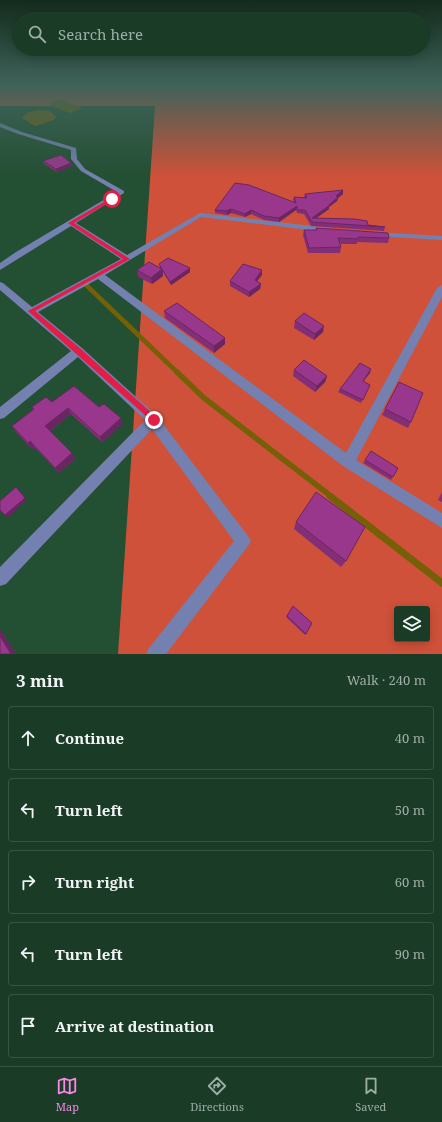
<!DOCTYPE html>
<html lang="en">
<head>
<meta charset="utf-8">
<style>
  :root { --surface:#1a3b26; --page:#23422e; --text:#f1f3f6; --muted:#9fada7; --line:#385543; --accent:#f987e8 }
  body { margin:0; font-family:"Noto Serif",serif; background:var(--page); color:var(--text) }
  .controls { position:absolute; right:12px; bottom:12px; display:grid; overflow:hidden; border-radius:4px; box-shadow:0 2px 10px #0003 }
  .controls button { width:36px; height:36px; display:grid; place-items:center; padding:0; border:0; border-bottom:1px solid var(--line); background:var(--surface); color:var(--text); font:20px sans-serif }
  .stop { position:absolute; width:12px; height:12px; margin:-9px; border:3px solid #e11d48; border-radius:50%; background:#fff }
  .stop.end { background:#e11d48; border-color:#fff; box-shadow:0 1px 4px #0008 }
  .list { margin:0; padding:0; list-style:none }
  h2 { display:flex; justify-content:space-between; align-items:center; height:52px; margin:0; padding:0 16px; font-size:17px }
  h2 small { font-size:13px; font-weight:400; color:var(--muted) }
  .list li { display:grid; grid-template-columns:26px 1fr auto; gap:12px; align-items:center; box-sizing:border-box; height:64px; margin:0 8px 8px; padding:0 8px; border:1px solid var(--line); border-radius:4px }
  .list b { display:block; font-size:15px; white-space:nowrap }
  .list em { font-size:13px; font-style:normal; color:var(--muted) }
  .icon { flex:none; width:22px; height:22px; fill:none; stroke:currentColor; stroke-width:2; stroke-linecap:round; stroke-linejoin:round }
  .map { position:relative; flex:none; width:442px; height:654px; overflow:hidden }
  .search { position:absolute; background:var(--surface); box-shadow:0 2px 10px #0003; left:12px; right:12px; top:12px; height:44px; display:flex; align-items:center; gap:10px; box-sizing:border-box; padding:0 14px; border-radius:22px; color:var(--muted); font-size:15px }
  .sheet { height:412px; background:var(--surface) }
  nav { display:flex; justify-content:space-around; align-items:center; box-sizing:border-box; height:56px; border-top:1px solid var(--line); background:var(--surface); font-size:11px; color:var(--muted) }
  nav a { display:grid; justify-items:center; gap:2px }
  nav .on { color:var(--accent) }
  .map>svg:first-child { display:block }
</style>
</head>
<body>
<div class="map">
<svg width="442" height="654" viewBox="0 0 442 654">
  <rect width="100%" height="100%" fill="#234f32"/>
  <path fill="#cf5139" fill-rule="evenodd" d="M 0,85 L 442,85 L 442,654 L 118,654 L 155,106 L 0,106 ZM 397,609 L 427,609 L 427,639 L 397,639 Z"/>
  <g fill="#756008">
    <path d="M 59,99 L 82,108 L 70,113 L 53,107 L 51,103 Z"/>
    <path d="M 41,110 L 50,111 L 56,117 L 54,120 L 35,126 L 22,118 C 26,111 33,111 41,110 Z"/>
  </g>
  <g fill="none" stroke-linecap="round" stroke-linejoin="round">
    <path stroke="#756008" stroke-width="4.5" d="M 85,284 L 178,373"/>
    <path stroke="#756008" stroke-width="5.5" d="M 177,372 L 204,398 L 332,497"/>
    <path stroke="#756008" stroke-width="7" d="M 330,496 L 442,583"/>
    <g fill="#7481b0" fill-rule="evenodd">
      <path d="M 0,123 L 22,132 L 76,148 L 77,159 L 85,169 L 124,191 L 124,193 L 76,223 L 127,255 L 200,213 L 329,228 L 329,232 L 326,232 L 201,217 L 105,275 L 346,453 L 437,288 L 442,285 L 442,297 L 356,460 L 442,513 L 442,528 L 343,466 L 98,279 L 38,312 L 82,348 L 157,416 L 248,536 L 251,541 L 248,546 L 166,654 L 146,654 L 149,648 L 234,541 L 152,429 L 6,584 L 0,586 L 0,567 L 145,420 L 78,357 L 4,418 L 0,419 L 0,407 L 71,351 L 0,290 L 0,282 L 3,283 L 32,307 L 121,259 L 71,226 L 0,270 L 0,263 L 16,252 L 117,192 L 81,171 L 71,159 L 71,150 L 18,134 L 0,127 Z"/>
      <path d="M 373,232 L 442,236 L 442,240 L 376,236 L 372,234 Z"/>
    </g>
  </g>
  <g fill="#832f78">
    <path d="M 43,161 L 71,163 L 72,166 L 57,172 L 44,164 Z"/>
    <path d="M 305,194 L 343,194 L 338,198 L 337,201 L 329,207 L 329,209 L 316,218 L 385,227 L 384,231 L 311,226 L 304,214 L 297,213 L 296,210 L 279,222 L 264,220 L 251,214 L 245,217 L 231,213 L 227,215 L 215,213 L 215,210 L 294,202 L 293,200 L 294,197 L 304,197 Z"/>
    <path d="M 316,228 L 389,238 L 388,243 L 357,242 L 357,244 L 340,244 L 341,247 L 340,253 L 308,253 L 303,235 L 304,230 L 316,230 Z"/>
    <path d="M 159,264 L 190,272 L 171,285 L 163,272 L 163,276 L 152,284 L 138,277 L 137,270 L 160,268 Z"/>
    <path d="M 262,275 L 257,281 L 261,284 L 260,289 L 249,297 L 230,286 L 230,281 Z"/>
    <path d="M 164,311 L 225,338 L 225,344 L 214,353 L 165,318 Z"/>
    <path d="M 295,321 L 323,332 L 314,340 L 294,328 Z"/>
    <path d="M 294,370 L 327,376 L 325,382 L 315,392 L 293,376 Z"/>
    <path d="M 370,373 L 363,381 L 370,385 L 361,403 L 338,392 L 340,389 Z"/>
    <path d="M 399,382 L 411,422 L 408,428 L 382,415 Z"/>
    <path d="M 52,402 L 99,407 L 123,424 L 102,442 L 71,414 L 50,431 L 72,453 L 75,459 L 59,473 L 34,447 L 32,449 L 16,432 L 12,426 L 33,410 L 32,407 Z"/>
    <path d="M 365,460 L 398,468 L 391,480 L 363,463 Z"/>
    <path d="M 442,492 L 442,502 L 438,500 Z"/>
    <path d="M 296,522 L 346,561 L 341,567 L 294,529 Z"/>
    <path d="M 293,606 L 306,634 L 305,635 L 286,617 Z"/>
  </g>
  <g fill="#6a2662">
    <path d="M 71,163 L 72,166 L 57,172 L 56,169 Z"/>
    <path d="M 343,190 L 343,194 L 338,198 L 337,201 L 329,207 L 329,209 L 311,222 L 312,218 L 329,205 L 336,196 Z"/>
    <path d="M 297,206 L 296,210 L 279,222 L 279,218 Z"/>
    <path d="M 231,209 L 231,213 L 227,215 L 227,211 Z"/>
    <path d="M 251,210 L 251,214 L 245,217 L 245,214 Z"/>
    <path d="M 190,268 L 190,272 L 171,285 L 170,282 Z"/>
    <path d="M 162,269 L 163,276 L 152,284 L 151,278 Z"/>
    <path d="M 262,270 L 262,275 L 254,285 L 255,280 Z"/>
    <path d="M 261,284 L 260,289 L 249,297 L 249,292 Z"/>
    <path d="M 324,326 L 323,332 L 314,340 L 315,334 Z"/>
    <path d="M 225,338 L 225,344 L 214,353 L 214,346 Z"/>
    <path d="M 371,369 L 370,373 L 361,384 Z"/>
    <path d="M 327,376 L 325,382 L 315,392 L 317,386 Z"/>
    <path d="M 68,408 L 71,414 L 48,432 L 45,426 Z"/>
    <path d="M 121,418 L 123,424 L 102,442 L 100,437 Z"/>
    <path d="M 30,441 L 34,447 L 32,449 L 28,443 Z"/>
    <path d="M 72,453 L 75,459 L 59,473 L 55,468 Z"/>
    <path d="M 25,498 L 27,500 L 7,518 L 5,515 Z"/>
    <path d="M 0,629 L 16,654 L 11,654 L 0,636 Z"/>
  </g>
  <g fill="#98378c" stroke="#6a2662">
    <path d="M 61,155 L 71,163 L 56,169 L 43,161 Z"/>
    <path d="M 235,183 L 249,185 L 296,203 L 294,197 L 307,198 L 305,194 L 343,190 L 336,196 L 338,197 L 329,205 L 330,205 L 312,218 L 354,219 L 367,221 L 368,225 L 385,227 L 312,222 L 305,210 L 297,210 L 297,206 L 279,218 L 264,216 L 251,210 L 245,214 L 231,209 L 227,211 L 215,210 Z"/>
    <path d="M 316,228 L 388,233 L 389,238 L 358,237 L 358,239 L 338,238 L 341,247 L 309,248 L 304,230 L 317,230 Z"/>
    <path d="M 168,258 L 190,268 L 170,282 L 159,264 Z"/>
    <path d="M 149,262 L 162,269 L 151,278 L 137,270 Z"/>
    <path d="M 243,264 L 262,270 L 255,280 L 261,284 L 249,292 L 230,281 Z"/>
    <path d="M 177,303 L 225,338 L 214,346 L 164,311 Z"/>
    <path d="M 304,313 L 324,326 L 315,334 L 295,321 Z"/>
    <path d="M 304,360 L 327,376 L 317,386 L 294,370 Z"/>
    <path d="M 360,363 L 371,369 L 363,381 L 370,385 L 363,400 L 340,389 Z"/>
    <path d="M 399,382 L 423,393 L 411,422 L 385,409 Z"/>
    <path d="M 74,386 L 99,407 L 104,404 L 121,418 L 100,437 L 68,408 L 45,426 L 72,453 L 55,468 L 30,441 L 28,443 L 12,426 L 34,409 L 32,407 L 46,397 L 52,402 Z"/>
    <path d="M 371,451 L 398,468 L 393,477 L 365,460 Z"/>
    <path d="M 16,487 L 25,498 L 5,515 L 0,510 L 0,501 Z"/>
    <path d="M 316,492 L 365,527 L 346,561 L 296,522 Z"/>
    <path d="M 293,606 L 312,623 L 306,634 L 287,616 Z"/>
    <path d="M 0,636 L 11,654 L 0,654 Z"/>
  </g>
  <linearGradient id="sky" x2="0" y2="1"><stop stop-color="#132b1c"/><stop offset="0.48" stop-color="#3f635a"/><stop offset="1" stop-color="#3f635a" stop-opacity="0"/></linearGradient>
  <rect width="442" height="177" fill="url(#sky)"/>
  <path fill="#e11d48" d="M 111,198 L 115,199 L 74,223 L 130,259 L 35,311 L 81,349 L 156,417 L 157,420 L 154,423 L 28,311 L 123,259 L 68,223 Z"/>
</svg>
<div class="controls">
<button><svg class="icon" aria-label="layers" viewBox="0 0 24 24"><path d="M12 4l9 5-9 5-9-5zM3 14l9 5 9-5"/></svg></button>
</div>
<div class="stop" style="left:112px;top:199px"></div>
<div class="stop end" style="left:154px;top:420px"></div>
<div class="search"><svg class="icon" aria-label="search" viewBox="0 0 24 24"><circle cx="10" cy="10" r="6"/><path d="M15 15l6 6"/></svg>Search here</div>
</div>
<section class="sheet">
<h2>3 min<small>Walk · 240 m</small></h2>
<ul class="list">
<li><svg class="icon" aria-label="ahead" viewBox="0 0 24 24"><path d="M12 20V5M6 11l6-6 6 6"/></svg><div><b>Continue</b></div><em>40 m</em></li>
<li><svg class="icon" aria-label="left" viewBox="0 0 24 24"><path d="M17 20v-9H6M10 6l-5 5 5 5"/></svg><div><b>Turn left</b></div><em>50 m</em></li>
<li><svg class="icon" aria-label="right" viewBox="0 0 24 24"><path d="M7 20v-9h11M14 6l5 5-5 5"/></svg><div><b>Turn right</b></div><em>60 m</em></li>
<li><svg class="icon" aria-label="left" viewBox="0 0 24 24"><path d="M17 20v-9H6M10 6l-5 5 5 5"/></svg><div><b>Turn left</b></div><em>90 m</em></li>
<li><svg class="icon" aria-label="arrive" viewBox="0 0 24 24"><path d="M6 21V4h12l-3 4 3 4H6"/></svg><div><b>Arrive at destination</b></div></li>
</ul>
</section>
<nav>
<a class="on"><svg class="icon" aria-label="map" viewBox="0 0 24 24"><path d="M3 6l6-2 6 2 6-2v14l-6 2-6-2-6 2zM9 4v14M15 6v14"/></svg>Map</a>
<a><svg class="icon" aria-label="directions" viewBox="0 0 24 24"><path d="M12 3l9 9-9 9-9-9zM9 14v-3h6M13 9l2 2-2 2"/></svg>Directions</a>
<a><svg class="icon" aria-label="saved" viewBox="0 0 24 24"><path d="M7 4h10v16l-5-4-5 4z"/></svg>Saved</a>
</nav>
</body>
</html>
